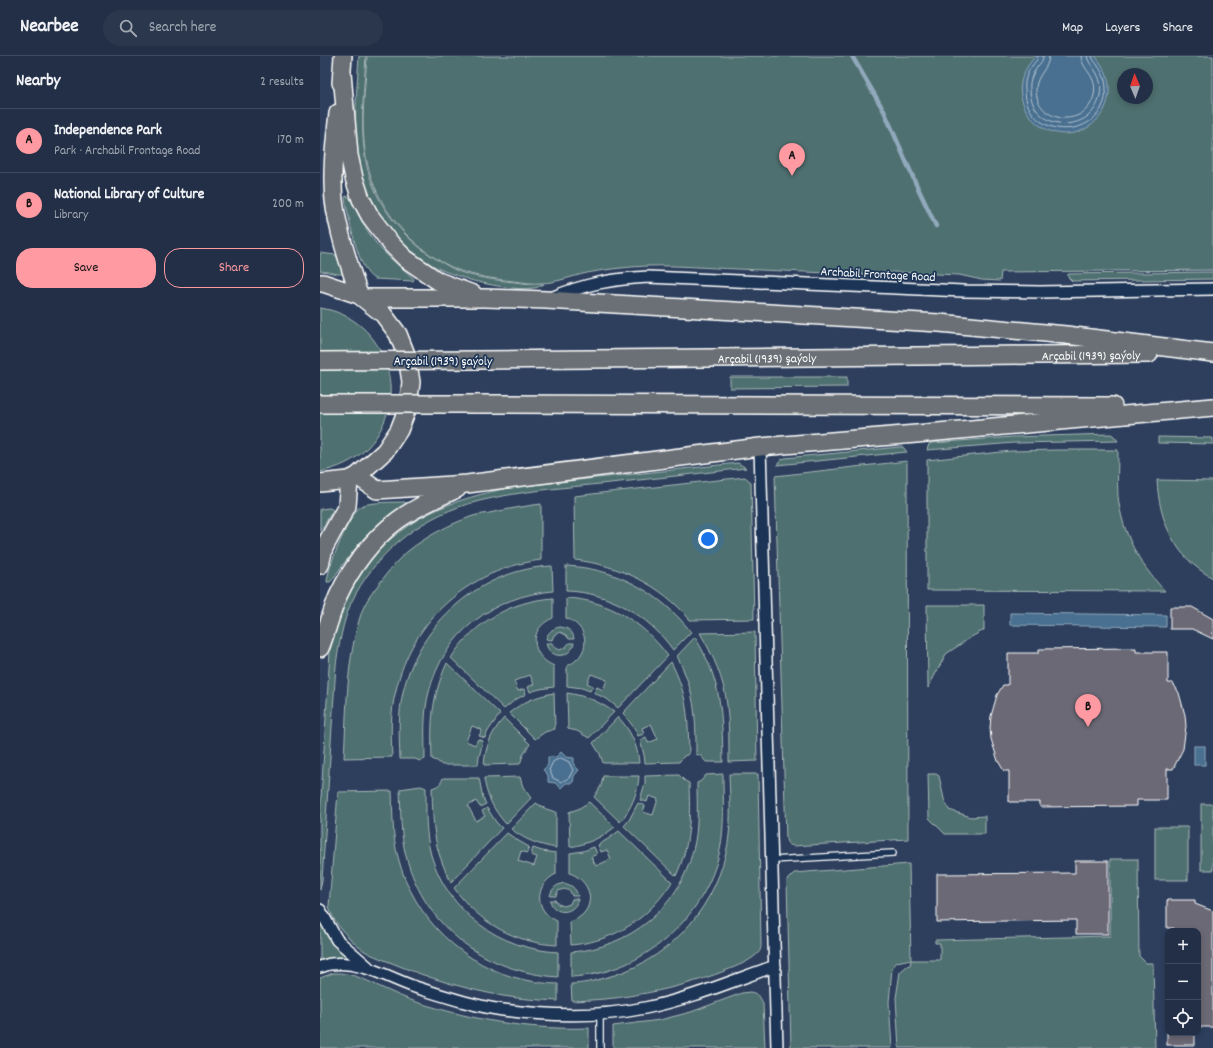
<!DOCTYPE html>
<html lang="en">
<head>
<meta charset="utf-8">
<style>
  :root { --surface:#222f46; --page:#2a374d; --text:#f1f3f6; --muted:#a2a9b3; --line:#3f4a5f; --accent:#ff9aa2 }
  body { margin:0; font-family:Dekko,sans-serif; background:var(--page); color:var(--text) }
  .controls { position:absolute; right:12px; bottom:12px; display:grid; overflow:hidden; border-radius:8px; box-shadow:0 2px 6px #0003 }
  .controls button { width:36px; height:36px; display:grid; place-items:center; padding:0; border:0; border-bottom:1px solid var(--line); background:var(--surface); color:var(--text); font:20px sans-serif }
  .compass { position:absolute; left:797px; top:12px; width:36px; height:36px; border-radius:50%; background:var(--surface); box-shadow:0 2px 6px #0003; rotate:358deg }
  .you { position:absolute; left:388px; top:483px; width:14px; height:14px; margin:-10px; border:3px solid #fff; border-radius:50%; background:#1a73e8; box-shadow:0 0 0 6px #1a73e833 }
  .badge { display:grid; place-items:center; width:26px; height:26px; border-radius:50%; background:var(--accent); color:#111; font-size:13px; font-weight:700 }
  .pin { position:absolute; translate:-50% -33px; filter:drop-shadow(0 1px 2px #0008) }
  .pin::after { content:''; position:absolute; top:21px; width:14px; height:12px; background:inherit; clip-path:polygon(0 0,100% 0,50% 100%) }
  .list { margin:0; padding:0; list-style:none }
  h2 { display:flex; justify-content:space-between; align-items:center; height:52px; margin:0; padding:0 16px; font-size:17px }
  h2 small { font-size:13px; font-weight:400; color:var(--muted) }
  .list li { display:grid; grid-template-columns:26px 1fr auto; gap:12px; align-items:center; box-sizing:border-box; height:64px; padding:0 16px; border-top:1px solid var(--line) }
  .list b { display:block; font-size:15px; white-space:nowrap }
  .list p { margin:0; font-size:13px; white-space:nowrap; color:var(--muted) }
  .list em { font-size:13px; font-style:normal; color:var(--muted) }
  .actions { display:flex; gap:8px; padding:12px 16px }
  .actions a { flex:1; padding:9px 0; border:1px solid var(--accent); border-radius:16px; text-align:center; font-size:14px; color:var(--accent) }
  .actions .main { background:var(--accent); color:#111 }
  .icon { flex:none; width:22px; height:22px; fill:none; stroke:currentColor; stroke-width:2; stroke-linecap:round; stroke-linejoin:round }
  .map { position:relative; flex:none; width:893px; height:992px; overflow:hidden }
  header { display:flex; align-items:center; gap:24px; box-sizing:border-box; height:56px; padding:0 20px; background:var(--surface); border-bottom:1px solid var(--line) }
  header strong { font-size:19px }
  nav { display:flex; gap:22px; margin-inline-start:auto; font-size:14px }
  .search { width:280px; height:36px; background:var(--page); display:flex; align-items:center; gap:10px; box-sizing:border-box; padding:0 14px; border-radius:22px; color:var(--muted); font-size:15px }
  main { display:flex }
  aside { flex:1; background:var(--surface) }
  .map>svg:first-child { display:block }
</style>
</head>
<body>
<header>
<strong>Nearbee</strong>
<div class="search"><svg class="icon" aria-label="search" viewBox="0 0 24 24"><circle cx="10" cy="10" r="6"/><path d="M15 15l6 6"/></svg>Search here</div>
<nav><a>Map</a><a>Layers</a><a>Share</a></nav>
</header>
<main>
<aside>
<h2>Nearby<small>2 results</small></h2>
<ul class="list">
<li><span class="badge">A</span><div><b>Independence Park</b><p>Park · Archabil Frontage Road</p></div><em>170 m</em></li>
<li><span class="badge">B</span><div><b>National Library of Culture</b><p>Library</p></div><em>200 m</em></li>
</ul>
<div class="actions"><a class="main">Save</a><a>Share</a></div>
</aside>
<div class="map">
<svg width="893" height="992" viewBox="0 0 893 992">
  <rect width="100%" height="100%" fill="#2d3f5d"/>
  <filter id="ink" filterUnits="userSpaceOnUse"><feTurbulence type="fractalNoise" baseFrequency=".025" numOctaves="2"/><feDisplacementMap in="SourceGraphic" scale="8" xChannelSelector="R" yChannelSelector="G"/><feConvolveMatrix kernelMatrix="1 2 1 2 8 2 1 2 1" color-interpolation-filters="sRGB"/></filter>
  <g filter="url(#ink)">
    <g fill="#4f7070" stroke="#a7b8b8" fill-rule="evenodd">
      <path d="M 39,0 L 46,0 C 44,33 40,68 45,101 C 52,143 78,178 113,201 C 122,206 130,212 140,216 C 157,222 175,224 194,226 C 204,227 214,229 224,228 C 220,230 217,232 213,232 C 199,235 164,228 150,224 C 141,221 132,218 124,215 C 79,195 45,149 38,100 C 33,67 37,33 39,0 Z"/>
      <path d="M 47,0 L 893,0 L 893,214 L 681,216 L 680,225 L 662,224 L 639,219 L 573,216 L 553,219 C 508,217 463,215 418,213 C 388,212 357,209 327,210 C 307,211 287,213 267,217 C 253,220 235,227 221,227 C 212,228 203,226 194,225 C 176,223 156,221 138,214 C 91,194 55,151 46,101 C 40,68 45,33 47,0 ZM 803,18 L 827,18 L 827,42 L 803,42 Z"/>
      <path d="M 26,140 L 29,141 C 39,159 47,178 62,194 C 71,204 82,212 92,221 L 94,223 L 93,225 L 55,223 C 38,217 28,158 25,142 Z"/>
      <path d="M 0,197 L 16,199 L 23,216 L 23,218 C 18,219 6,215 0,215 Z"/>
      <path d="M 893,216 L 893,223 L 752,225 L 748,221 L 748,218 Z"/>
      <path d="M 0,252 C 66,261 93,343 48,391 C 35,405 18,412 0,416 Z"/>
      <path d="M 410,321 L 527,321 L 527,331 L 410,332 Z"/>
      <path d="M 791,378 L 794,380 L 798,385 L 694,387 L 607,394 L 609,388 L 612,387 L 693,381 Z"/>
      <path d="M 838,381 L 893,382 L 893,388 L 838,387 Z"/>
      <path d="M 580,391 L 583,391 L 587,396 L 457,409 L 461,404 L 465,402 Z"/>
      <path d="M 738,394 L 798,394 C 798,410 797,425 798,440 C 802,477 819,508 845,535 L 607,534 L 607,404 L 691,395 Z"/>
      <path d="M 587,405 L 588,783 L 474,790 C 469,789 467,788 466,783 L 455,420 Z"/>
      <path d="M 418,407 L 426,412 C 374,418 322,424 270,429 C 229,433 187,437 148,448 C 97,463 54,499 31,547 C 23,566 19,588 16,609 L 2,824 L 0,834 L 0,760 L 10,595 C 23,534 53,485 110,457 C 136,444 164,437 192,431 Z"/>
      <path d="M 425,421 L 431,426 L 434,563 L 370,564 C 342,529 299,509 255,504 L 254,440 Z"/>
      <path d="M 837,424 L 893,425 L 893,522 C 855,502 839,465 837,424 Z"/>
      <path d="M 85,446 L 86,447 L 85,449 L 57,469 L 43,483 L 24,507 L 12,524 L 10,526 L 7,526 C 7,513 30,457 41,450 C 49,446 75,446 85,446 Z"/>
      <path d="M 221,448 L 221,504 C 150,513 92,563 76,634 C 70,656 71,679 72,701 L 24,702 C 27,652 26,602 42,555 C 46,544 55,533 62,524 C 70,513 78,503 88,495 C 107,480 130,468 153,460 C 159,458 167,458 174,456 C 189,453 205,450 221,448 Z"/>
      <path d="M 10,452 L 13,454 L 1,474 L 0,474 L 0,453 Z"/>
      <path d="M 232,510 L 233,535 C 173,540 124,577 109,636 C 103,658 105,681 105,703 L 100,705 L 95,703 L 80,703 C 79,680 78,658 83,636 C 99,567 161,513 232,510 Z"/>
      <path d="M 246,510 C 296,512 341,537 371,576 L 353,594 C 328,559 289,536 246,535 Z"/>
      <path d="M 233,542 L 233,562 C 208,572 210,600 234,610 L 234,631 L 220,633 L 210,636 L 208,631 L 214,628 L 210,619 L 194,625 L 198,635 L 204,633 L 206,638 L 195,644 L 184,653 L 131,602 C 154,566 191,545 233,542 Z"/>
      <path d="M 246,542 C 288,544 323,566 348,600 L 298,652 L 287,643 L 274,637 L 277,631 L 283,634 L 287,624 L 271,618 L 267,627 L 273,630 L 270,635 L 262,632 L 247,630 L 247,610 C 271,599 271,572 246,562 Z"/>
      <path d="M 607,549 L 664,549 L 664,574 L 653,580 L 626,598 L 608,632 Z"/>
      <path d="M 240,571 C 248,572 253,575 254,583 L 249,583 L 246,579 L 240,576 L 234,579 L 232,584 L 226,583 C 228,576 233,572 240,571 Z"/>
      <path d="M 435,576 L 437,705 L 409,706 C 409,687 409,668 407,649 C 404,623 393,599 380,577 Z"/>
      <path d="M 375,581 C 402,626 402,656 403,706 L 386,706 L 381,700 L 376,698 C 376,658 375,636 357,600 Z"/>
      <path d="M 226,587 L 232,587 L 234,591 L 240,594 L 246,591 L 249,587 L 254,587 C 251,603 229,604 226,587 Z"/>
      <path d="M 351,606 C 368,639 368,662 369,698 L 364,700 L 359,706 L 325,707 L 324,699 L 320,684 L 326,681 L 328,687 L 338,683 L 331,668 L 322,672 L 324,678 L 318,680 L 315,673 L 303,657 Z"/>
      <path d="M 127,607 L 180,658 L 168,675 L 165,682 L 159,680 L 162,674 L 152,670 L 146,685 L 155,689 L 158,683 L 163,685 L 159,701 L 158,709 L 122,709 L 117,705 L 112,703 C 111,665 111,643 127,607 Z"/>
      <path d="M 234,637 L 235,673 L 225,676 L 215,683 L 189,657 C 203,646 216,640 234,637 Z"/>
      <path d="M 247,637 C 266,640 278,645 294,656 L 269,682 L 257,675 L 248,673 Z"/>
      <path d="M 298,661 C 310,673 318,690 319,707 L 283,707 L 280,698 L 273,687 Z"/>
      <path d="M 184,662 L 210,688 L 203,699 L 200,708 L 164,709 C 165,691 172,675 184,662 Z"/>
      <path d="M 403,718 C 403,744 405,769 400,794 C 385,863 322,918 251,921 L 251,896 C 309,892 360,851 373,794 C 379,772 377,749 377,727 L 381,725 L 386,719 Z"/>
      <path d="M 409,718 L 438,718 L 441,889 C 441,893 440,896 436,899 C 428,906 417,910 407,914 C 377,926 346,934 315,939 C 294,943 273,944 252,945 L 251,928 C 262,928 274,925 284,922 C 345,907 391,858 406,797 C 412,772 410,745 409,718 Z"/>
      <path d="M 608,718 L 616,718 L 619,720 L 624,743 L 629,754 L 651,761 L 665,760 L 665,778 L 625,778 L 609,762 Z"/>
      <path d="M 359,719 L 365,725 L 369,727 C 370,762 371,787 356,820 L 304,770 L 309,764 L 318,747 L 325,750 L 323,756 L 333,759 L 338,743 L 329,740 L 327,746 L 320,744 L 325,727 L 325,720 Z"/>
      <path d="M 283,720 L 319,720 C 318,737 311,753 300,766 L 274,741 L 281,730 Z"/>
      <path d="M 200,721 L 203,731 L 211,742 L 186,768 C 174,755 166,739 164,722 Z"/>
      <path d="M 123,722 L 159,722 L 163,742 L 166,748 L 160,751 L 156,745 L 148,750 L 156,765 L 165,760 L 162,755 L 167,752 L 176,766 L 182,772 L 131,826 C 113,792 113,770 112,732 C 118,730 121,728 123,722 Z"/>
      <path d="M 101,730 L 106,732 C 106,755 105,777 111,799 C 128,856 179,893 238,896 L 238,921 C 165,916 105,872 86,800 C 80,778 81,755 80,733 Z"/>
      <path d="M 72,735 C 73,757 72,780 78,801 C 93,862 144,911 205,924 C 216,926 227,928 238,928 L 238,945 C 220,944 201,943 183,940 C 145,933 108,922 72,907 C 62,903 47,898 39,891 C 28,882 11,864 9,850 L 18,736 Z"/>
      <path d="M 269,746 L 295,771 C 281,782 267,788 250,791 L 249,756 L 258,753 Z"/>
      <path d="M 216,747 L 226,753 L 236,756 L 236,792 C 219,789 205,784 191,773 Z"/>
      <rect x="881" y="748" width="12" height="66"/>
      <rect x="835" y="771" width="33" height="53"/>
      <path d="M 299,775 L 352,826 C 328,863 295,885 251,889 L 250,866 C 277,857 275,827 250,817 L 250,797 L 263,795 L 274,791 L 277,798 L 271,801 L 276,810 L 291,803 L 287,794 L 281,796 L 278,789 L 288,783 Z"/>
      <path d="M 187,777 L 197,784 L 209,791 L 207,797 L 201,795 L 198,805 L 214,810 L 217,801 L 211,799 L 213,792 L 222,795 L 236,797 L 236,818 C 214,829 214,855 237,865 L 237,889 C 195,887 159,867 134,832 Z"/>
      <path d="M 790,803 L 818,803 L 819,900 L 826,907 L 833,907 L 835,992 L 579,992 L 576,942 L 580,916 L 587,910 L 590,909 L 591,905 L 586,904 L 577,906 L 572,912 L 569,946 L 572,992 L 471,992 L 467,824 L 474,817 L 589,808 L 591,904 L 620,904 L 620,887 L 615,887 L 615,884 L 790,880 Z"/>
      <path d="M 244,827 C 251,829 256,832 258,840 L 252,840 L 250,835 L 244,833 L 238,835 L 236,840 L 230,840 C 232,832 236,829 244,827 Z"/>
      <path d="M 252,843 L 258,843 C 255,859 233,860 230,844 L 235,844 L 238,848 L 244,850 L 250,848 Z"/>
      <path d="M 0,866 C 9,881 21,893 34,905 L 0,906 Z"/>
      <path d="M 13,917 C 33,916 49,926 67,934 C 82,941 97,947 113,951 C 164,966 216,974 269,972 L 269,992 L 0,992 L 0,922 Z"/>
      <path d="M 430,936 C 437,937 441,941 443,948 L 445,992 L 293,992 L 293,970 L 340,964 L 371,956 L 422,937 Z"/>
    </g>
    <g fill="#486f90" stroke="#91a9bc">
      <path d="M 716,0 L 775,0 C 815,44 762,100 719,69 C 711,63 705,55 702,44 C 697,28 704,12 716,0 Z"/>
      <path d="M 690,557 L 846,559 L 846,571 L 690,569 Z"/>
      <rect x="874" y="690" width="11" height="19"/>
      <path d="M 241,696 L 246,701 L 254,702 L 254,709 L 259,714 L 254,720 L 253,727 L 246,727 L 241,732 L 235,727 L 228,726 L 228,719 L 223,714 L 228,709 L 228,701 L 236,701 Z"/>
    </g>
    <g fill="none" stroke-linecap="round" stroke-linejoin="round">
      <g stroke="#b6c5d3" stroke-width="1">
        <path d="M 718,0 C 718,5 714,6 712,10 C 707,17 704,25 705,33 C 705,86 785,86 786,33 C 786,25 783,17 778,10 C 776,6 773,5 772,0"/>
        <path d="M 723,0 C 723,6 719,8 716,13 C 712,19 709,26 710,33 C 710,75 772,81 780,39 C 782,30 780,21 774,13 C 771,8 768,6 767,0"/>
        <path d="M 729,0 C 729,13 716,19 716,33 C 716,68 766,73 774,39 C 778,19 762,15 761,0"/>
        <path d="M 241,702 L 249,706 L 253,714 L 249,722 L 241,726 L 233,722 L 229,714 L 233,706 Z"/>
      </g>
      <path stroke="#91a9bc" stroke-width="4.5" d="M 532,0 L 564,55 L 596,128 L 616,170"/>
    </g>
    <g fill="#6c6976" stroke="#fff">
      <path d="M 850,551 L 872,551 L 893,563 L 893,583 L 872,573 L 850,573 Z"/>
      <path d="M 816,592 L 816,596 L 848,596 L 848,627 L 853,627 L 859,637 L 865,659 L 866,670 L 863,693 L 853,713 L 847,713 L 847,744 L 817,744 L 817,750 L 720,751 L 720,746 L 689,746 L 689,715 L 684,715 L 678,705 L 671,683 L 670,672 L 671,660 L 677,639 L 683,629 L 688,629 L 688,597 L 719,597 L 719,593 Z"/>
      <path d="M 755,805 L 788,805 L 788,878 L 756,878 L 756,864 L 617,866 L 617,818 L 755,817 Z"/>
      <path d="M 847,844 L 875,844 L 875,848 L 893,855 L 893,971 L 878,971 L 878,875 L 854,875 L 854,872 L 847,872 Z"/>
      <rect x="847" y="977" width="28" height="12"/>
    </g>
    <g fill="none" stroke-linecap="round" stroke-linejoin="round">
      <g stroke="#fff" stroke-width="8">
        <g id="service">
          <path d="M 452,804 L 573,797"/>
          <path d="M 280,957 L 280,992"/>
        </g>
      </g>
      <g stroke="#fff" stroke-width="14">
        <g id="minor">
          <path d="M 231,242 C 264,228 292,223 328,221 L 643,235 L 720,236 L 893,233"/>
          <path d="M 440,391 L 457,992"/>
          <path d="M 0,854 L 17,884 L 48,911"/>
          <path d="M 0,911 C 4,910 8,908 11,908 C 40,904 69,922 95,931 C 124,940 154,950 183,954 C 228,960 280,961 325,952 C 370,943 412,925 455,910"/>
        </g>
      </g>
      <g stroke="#fff" stroke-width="20">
        <g id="primary">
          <path d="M 22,17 L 29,99 L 34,122 L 41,143 L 50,160 L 72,189 L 86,203 L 118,225 L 153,238"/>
          <path d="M 21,27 L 23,0"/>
          <path d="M 18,57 C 15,85 11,115 14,144 C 18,176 29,208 39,239"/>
          <path d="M 0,227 L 3,227 L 39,239 L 63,258 L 78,278 L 87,301 L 91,326 L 88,351 L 79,374 L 65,395 L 37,420 L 29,424 L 0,427"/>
          <path d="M 44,242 L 165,242 L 226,244 L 619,267 L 746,279 L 893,297"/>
          <path id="s1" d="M 156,304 L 829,298"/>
          <path d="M 157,348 L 793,350"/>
          <path d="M 37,420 L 57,434 L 147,428 L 440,391 L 596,378 L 893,351"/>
          <path d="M 0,509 L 4,492 L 12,477 L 27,450 L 29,424"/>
          <path d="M 0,592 C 7,575 11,557 18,540 C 31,512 52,483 78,464 C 96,451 117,442 137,433"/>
        </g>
      </g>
      <use href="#service" stroke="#1d3557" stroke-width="5.5"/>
      <use href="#minor" stroke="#1d3557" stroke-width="11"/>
      <use href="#primary" stroke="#6b6f75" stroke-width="17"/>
      <g stroke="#fff" stroke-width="20" stroke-linecap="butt">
        <g id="primary-bridge">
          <path d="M 0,305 L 156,304"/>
          <path d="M 0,348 L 157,348"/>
        </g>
      </g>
      <use href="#primary-bridge" stroke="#6b6f75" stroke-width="17"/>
    </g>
  </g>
  <g text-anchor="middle" stroke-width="3.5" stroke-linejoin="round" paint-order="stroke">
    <g font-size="13" fill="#fff" stroke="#1d3557">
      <text transform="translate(558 217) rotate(3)" y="5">Archabil Frontage Road</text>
      <text dy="5" stroke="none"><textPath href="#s1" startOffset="615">Arçabil (1939) şaýoly</textPath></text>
      <text dy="5" stroke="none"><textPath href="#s1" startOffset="291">Arçabil (1939) şaýoly</textPath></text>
      <text x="123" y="309">Arçabil (1939) şaýoly</text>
    </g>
  </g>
</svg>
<div class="controls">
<button>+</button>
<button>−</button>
<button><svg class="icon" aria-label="locate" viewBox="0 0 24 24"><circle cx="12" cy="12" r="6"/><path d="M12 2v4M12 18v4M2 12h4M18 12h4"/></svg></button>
</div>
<svg class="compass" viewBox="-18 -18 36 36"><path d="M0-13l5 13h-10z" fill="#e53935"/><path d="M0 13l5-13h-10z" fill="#a2a9b3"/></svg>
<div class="you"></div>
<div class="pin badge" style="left:472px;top:120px">A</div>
<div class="pin badge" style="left:768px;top:671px">B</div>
</div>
</main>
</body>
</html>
